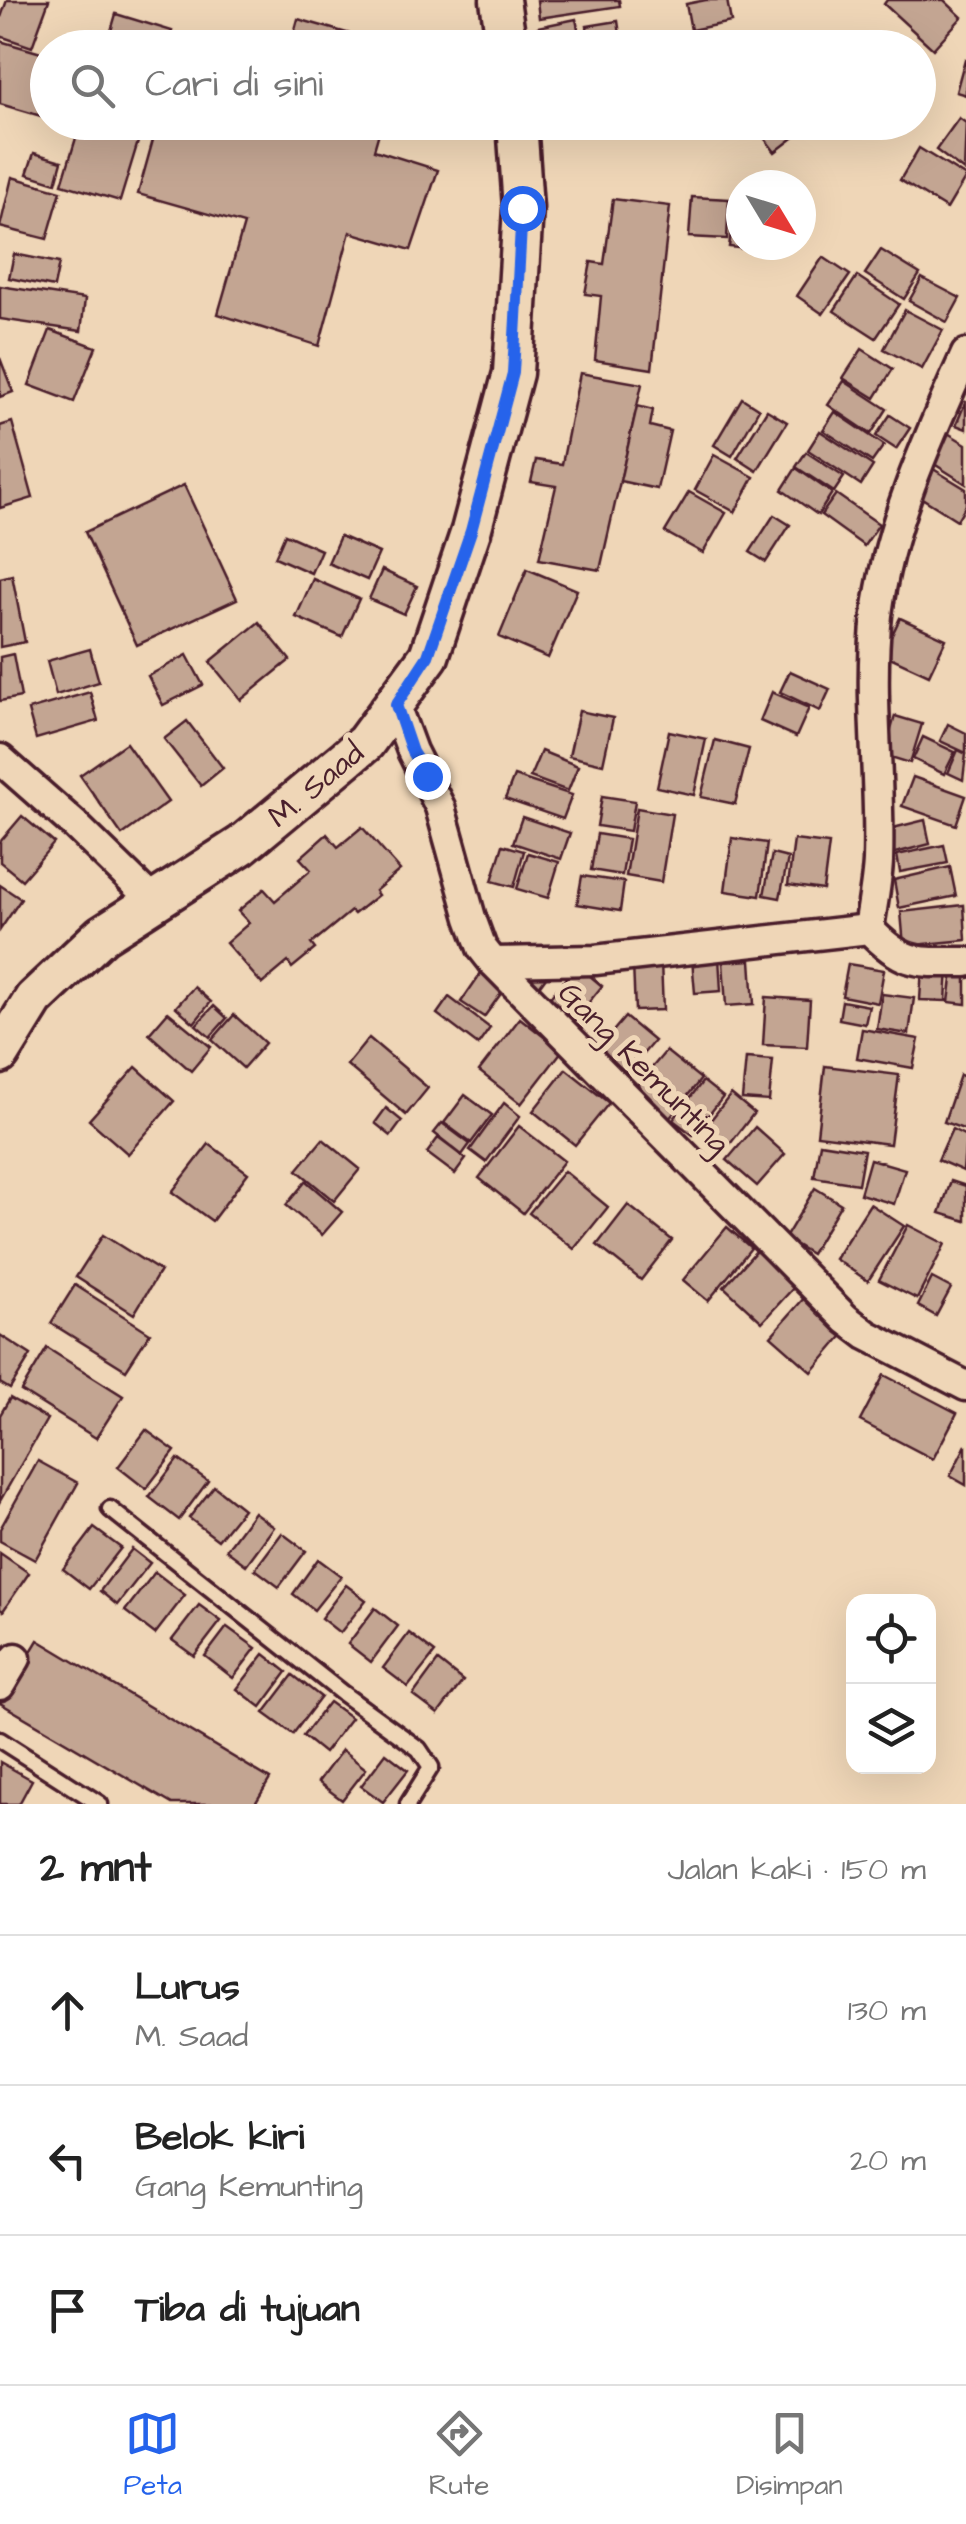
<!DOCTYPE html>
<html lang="id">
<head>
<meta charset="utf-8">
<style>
  :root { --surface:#fff; --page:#f2f2f2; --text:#222; --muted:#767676; --line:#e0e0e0; --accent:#2563eb }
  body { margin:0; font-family:"Architects Daughter",sans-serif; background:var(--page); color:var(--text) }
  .controls { position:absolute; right:30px; bottom:30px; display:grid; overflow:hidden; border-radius:20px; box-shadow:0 10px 40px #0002 }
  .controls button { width:90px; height:90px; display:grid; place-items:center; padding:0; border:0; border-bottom:2px solid var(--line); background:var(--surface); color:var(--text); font:50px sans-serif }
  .compass { position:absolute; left:726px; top:170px; width:90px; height:90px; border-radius:50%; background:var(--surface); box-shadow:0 10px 40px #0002; rotate:128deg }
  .stop { position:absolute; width:30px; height:30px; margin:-22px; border:8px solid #2563eb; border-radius:50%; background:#fff }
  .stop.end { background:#2563eb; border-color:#fff; box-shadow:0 2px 10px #0008 }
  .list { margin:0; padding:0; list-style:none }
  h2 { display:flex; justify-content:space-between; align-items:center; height:130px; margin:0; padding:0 40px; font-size:42px }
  h2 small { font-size:32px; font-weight:400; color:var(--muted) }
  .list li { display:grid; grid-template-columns:65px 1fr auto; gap:30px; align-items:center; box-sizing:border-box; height:150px; padding:0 40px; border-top:2px solid var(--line) }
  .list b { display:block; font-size:38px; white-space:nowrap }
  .list p { margin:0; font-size:32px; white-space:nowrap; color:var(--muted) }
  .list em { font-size:32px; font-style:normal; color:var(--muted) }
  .icon { flex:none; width:55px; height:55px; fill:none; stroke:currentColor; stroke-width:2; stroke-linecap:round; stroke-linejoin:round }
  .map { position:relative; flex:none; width:966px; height:1804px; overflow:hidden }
  .search { position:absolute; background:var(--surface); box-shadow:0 10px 40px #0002; left:30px; right:30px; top:30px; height:110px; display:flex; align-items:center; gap:25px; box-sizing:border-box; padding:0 35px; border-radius:55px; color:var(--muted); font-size:38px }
  .sheet { height:580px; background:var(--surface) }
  nav { display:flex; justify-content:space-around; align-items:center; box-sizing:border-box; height:140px; border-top:2px solid var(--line); background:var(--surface); font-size:28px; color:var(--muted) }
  nav a { display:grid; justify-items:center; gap:5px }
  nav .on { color:var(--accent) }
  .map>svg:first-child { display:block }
</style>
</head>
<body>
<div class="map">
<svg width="966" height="1804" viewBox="0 0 966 1804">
  <rect width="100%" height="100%" fill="#efd6b7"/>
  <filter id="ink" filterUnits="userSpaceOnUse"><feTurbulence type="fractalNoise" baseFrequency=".01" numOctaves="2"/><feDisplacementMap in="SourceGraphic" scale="20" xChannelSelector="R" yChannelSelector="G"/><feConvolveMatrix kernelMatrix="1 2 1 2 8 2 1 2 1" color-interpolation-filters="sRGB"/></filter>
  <g filter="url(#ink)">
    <g fill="#c3a592" stroke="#4a1f2b" stroke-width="2.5">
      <path d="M 7,0 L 49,0 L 32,47 L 0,36 L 0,20 Z"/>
      <path d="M 537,0 L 619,0 L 620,6 L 539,18 Z"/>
      <path d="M 706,0 L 727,0 L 731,22 L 691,30 L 686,4 Z"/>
      <path d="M 887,0 L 944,0 L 962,17 L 933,49 L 884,4 Z"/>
      <path d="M 116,14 L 172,31 L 167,48 L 106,48 Z"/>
      <path d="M 298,19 L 399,48 L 290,48 Z"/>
      <path d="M 576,19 L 582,48 L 542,48 L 538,27 Z"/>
      <path d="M 618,21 L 622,48 L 590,48 L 587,26 Z"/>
      <path d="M 0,41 L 48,55 L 48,118 L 0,104 Z"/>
      <path d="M 965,59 L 966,59 L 966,95 L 956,92 Z"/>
      <path d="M 959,118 L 966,123 L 964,171 L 936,150 Z"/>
      <path d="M 61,122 L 144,122 L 120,201 L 62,184 L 79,128 Z"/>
      <path d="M 158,122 L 382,122 L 374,150 L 438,170 L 411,250 L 350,232 L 319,346 L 218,314 L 244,224 L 138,194 Z"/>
      <path d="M 647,122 L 712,122 L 713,130 L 649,136 Z"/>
      <path d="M 752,122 L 814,122 L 775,152 Z"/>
      <path d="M 919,148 L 966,177 L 947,209 L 900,180 Z"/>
      <path d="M 34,153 L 62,161 L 56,183 L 27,174 Z"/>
      <path d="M 12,177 L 61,191 L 47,239 L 0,227 Z"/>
      <path d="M 736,195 L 741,196 L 741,245 L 764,245 L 764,251 L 729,247 Z"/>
      <path d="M 692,197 L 729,199 L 727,239 L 689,237 Z"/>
      <path d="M 613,199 L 670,206 L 652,369 L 595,360 L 601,296 L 585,294 L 591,262 L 604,264 Z"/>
      <path d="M 881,250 L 920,274 L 904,299 L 865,274 Z"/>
      <path d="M 14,254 L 59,263 L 54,287 L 9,278 Z"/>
      <path d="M 823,257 L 850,275 L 823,314 L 797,296 Z"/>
      <path d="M 857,276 L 899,304 L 876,338 L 834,311 Z"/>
      <path d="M 922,278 L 960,298 L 947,322 L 909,301 Z"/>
      <path d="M 0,286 L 85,299 L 81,331 L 0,319 Z"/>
      <path d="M 905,310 L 943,330 L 922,369 L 884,349 Z"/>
      <path d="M 50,330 L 96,347 L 74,402 L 29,385 Z"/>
      <path d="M 862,349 L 893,369 L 875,398 L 843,378 Z"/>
      <path d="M 0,358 L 13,392 L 0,397 Z"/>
      <path d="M 580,373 L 642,384 L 600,570 L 539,559 L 556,486 L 531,482 L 536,460 L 562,464 Z"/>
      <path d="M 844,381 L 887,409 L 871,434 L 828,405 Z"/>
      <path d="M 742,398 L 759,409 L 732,456 L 714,445 Z"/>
      <path d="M 966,401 L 966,429 L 956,425 Z"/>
      <path d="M 637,406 L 653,410 L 650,426 L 670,431 L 657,489 L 620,481 Z"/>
      <path d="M 767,410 L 787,422 L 757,471 L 737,458 Z"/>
      <path d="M 835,412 L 884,445 L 872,462 L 823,430 Z"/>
      <path d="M 890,415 L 910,428 L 896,449 L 876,436 Z"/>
      <path d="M 12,422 L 33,498 L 0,508 L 0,426 Z"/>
      <path d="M 820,431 L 873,466 L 861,485 L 808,450 Z"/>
      <path d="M 946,432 L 966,444 L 966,484 L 928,460 Z"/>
      <path d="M 806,452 L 844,477 L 834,492 L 796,467 Z"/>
      <path d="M 714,455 L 754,477 L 735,512 L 695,490 Z"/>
      <path d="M 930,467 L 966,489 L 966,505 L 957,520 L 914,493 Z"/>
      <path d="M 796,468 L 832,493 L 818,515 L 782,490 Z"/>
      <path d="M 184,485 L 237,599 L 137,645 L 85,532 Z"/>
      <path d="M 689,492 L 726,513 L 703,553 L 665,532 Z"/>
      <path d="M 836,494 L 879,524 L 864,546 L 821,515 Z"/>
      <path d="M 774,515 L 790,525 L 766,562 L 750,552 Z"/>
      <path d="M 285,534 L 321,550 L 311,573 L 275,557 Z"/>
      <path d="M 340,536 L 379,553 L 367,580 L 328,563 Z"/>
      <path d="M 527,569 L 577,590 L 548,658 L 499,637 Z"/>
      <path d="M 382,570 L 417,586 L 404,614 L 369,599 Z"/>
      <path d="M 12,575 L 25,642 L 0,647 L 0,578 Z"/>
      <path d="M 313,579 L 359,599 L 342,637 L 296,617 Z"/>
      <path d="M 900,618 L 946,639 L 929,675 L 883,654 Z"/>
      <path d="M 259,622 L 290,660 L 241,700 L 210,662 Z"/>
      <path d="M 90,649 L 99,682 L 56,695 L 47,661 Z"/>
      <path d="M 13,654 L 21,697 L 0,701 L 0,657 Z"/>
      <path d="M 187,655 L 203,685 L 163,705 L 148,676 Z"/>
      <path d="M 790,671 L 830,689 L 820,711 L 780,692 Z"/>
      <path d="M 90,692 L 98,721 L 36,739 L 28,710 Z"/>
      <path d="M 772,692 L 809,708 L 796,737 L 760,721 Z"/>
      <path d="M 579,711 L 613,718 L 603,764 L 569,756 Z"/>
      <path d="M 895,716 L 922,724 L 910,763 L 884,755 Z"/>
      <path d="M 187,721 L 223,768 L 201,786 L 164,739 Z"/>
      <path d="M 948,724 L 966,733 L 966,753 L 940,741 Z"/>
      <path d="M 669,731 L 706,739 L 694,795 L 657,787 Z"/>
      <path d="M 923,737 L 955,752 L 944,774 L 913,759 Z"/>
      <path d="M 715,740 L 749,749 L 735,804 L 701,797 Z"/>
      <path d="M 126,743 L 168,802 L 122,835 L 80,775 Z"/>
      <path d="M 958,750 L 966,754 L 963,780 L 948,773 Z"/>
      <path d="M 541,751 L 578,766 L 568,791 L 530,777 Z"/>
      <path d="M 514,776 L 572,795 L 563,819 L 505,799 Z"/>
      <path d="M 913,777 L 966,796 L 956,825 L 902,806 Z"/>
      <path d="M 602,796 L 635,801 L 630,831 L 597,826 Z"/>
      <path d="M 637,808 L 672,814 L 661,882 L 626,876 Z"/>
      <path d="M 22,816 L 54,843 L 22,880 L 0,862 L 0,842 Z"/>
      <path d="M 522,817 L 570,833 L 561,859 L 513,843 Z"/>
      <path d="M 925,820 L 930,844 L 891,854 L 885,830 Z"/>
      <path d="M 362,827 L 400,870 L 375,891 L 378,895 L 354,914 L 351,911 L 311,944 L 315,949 L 292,968 L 288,962 L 262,984 L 226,943 L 249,923 L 238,911 L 264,889 L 275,901 L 311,870 L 300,858 L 327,834 L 338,847 Z"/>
      <path d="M 597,834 L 628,839 L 622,875 L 591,870 Z"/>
      <path d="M 732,838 L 767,843 L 760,896 L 725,891 Z"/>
      <path d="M 794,840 L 829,844 L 823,890 L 788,885 Z"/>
      <path d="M 503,845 L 524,851 L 514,887 L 492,881 Z"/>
      <path d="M 944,845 L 948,863 L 900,872 L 897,855 Z"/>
      <path d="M 528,853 L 559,862 L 548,898 L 517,889 Z"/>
      <path d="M 772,854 L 788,858 L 780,898 L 764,895 Z"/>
      <path d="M 950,867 L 956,896 L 899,908 L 894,880 Z"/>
      <path d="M 582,876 L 624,882 L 620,911 L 577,904 Z"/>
      <path d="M 0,885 L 21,899 L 0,930 Z"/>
      <path d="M 964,905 L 966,940 L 904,946 L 901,912 Z"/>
      <path d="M 719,957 L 721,991 L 695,993 L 692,959 Z"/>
      <path d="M 751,960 L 754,1004 L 726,1006 L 723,962 Z"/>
      <path d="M 661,962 L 663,1010 L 635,1011 L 633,964 Z"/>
      <path d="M 535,963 L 549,973 L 538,988 L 524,978 Z"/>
      <path d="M 848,964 L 884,970 L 878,1003 L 842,996 Z"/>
      <path d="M 577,965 L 602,986 L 573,1022 L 547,1001 Z"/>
      <path d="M 485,967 L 508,984 L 484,1017 L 461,1002 Z"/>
      <path d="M 922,967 L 948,968 L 946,1001 L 920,1000 Z"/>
      <path d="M 953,971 L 966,973 L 966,1004 L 949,1002 Z"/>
      <path d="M 194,987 L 211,1002 L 194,1023 L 176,1007 Z"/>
      <path d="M 882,994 L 914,998 L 909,1034 L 877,1029 Z"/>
      <path d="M 449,997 L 490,1028 L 478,1045 L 437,1014 Z"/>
      <path d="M 766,997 L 810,1000 L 807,1047 L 763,1045 Z"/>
      <path d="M 842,1001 L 869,1006 L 865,1024 L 839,1019 Z"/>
      <path d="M 214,1006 L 227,1018 L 210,1037 L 196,1025 Z"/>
      <path d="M 168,1012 L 211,1047 L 191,1071 L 149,1034 Z"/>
      <path d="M 234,1015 L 265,1043 L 243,1068 L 212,1040 Z"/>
      <path d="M 625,1017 L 654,1041 L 627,1073 L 598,1049 Z"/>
      <path d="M 520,1018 L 562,1051 L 521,1104 L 479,1071 Z"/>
      <path d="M 862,1029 L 919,1039 L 913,1068 L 857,1058 Z"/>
      <path d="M 369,1038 L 428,1088 L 406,1115 L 347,1065 Z"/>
      <path d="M 666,1051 L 701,1079 L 669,1119 L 633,1090 Z"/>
      <path d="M 746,1058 L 773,1060 L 769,1101 L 742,1099 Z"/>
      <path d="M 825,1066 L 899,1075 L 890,1144 L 817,1135 Z"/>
      <path d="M 136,1067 L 174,1101 L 128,1154 L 89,1120 Z"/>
      <path d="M 566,1069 L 609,1103 L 575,1145 L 533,1111 Z"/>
      <path d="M 960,1075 L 966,1077 L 966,1130 L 944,1122 Z"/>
      <path d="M 703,1081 L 723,1097 L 693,1135 L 673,1120 Z"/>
      <path d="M 731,1094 L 754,1113 L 727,1148 L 703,1130 Z"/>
      <path d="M 465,1095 L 492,1115 L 471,1143 L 444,1123 Z"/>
      <path d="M 504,1103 L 520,1116 L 486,1162 L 470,1150 Z"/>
      <path d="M 386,1108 L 402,1121 L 391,1136 L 375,1123 Z"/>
      <path d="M 442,1123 L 470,1144 L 462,1155 L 434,1133 Z"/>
      <path d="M 519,1126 L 564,1161 L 523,1213 L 479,1178 Z"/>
      <path d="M 755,1127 L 785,1154 L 757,1186 L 727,1160 Z"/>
      <path d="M 952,1129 L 966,1136 L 963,1171 L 938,1160 Z"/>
      <path d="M 438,1138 L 466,1159 L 455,1174 L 427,1153 Z"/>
      <path d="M 323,1139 L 360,1169 L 334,1201 L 297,1170 Z"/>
      <path d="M 820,1143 L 864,1150 L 858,1184 L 814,1177 Z"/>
      <path d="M 209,1144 L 248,1173 L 212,1221 L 172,1192 Z"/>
      <path d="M 870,1159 L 905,1169 L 894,1204 L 860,1194 Z"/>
      <path d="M 564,1171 L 608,1207 L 574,1249 L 529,1213 Z"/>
      <path d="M 306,1181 L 342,1212 L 322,1235 L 286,1205 Z"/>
      <path d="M 951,1181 L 966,1186 L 966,1221 L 940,1213 Z"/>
      <path d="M 815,1188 L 841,1204 L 811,1254 L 785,1238 Z"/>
      <path d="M 870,1204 L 904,1226 L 868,1281 L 835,1259 Z"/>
      <path d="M 628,1205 L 672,1240 L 641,1280 L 597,1245 Z"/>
      <path d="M 908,1225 L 945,1244 L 917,1299 L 879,1280 Z"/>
      <path d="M 727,1227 L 751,1248 L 708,1301 L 683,1280 Z"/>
      <path d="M 103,1235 L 160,1271 L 134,1314 L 76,1277 Z"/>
      <path d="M 756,1251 L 795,1286 L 762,1322 L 724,1287 Z"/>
      <path d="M 932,1278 L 951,1288 L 936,1316 L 918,1306 Z"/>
      <path d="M 75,1285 L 150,1333 L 126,1370 L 51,1323 Z"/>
      <path d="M 805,1297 L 846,1332 L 812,1372 L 771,1336 Z"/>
      <path d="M 0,1335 L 31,1355 L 10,1389 L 0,1383 Z"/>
      <path d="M 47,1348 L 123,1396 L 96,1438 L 21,1391 Z"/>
      <path d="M 884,1375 L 957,1413 L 933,1459 L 860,1421 Z"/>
      <path d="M 10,1398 L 47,1419 L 0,1501 L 0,1415 Z"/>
      <path d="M 146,1430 L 175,1451 L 146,1489 L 118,1467 Z"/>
      <path d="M 966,1445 L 966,1485 L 950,1476 Z"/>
      <path d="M 178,1459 L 208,1481 L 179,1520 L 149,1497 Z"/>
      <path d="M 38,1461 L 78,1483 L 35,1560 L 0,1541 L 0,1529 Z"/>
      <path d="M 214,1486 L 243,1509 L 218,1540 L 189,1518 Z"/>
      <path d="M 254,1512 L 274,1527 L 246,1565 L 226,1550 Z"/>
      <path d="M 94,1528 L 121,1548 L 89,1589 L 63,1569 Z"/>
      <path d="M 282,1533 L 306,1551 L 279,1587 L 255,1569 Z"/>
      <path d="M 132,1549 L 150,1563 L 117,1605 L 100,1591 Z"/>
      <path d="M 0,1553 L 29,1573 L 3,1611 L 0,1609 Z"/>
      <path d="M 318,1559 L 341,1576 L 314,1610 L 293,1594 Z"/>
      <path d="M 155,1572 L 185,1595 L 155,1634 L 125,1611 Z"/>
      <path d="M 346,1585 L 366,1600 L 340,1633 L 321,1618 Z"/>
      <path d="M 199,1605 L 221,1621 L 194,1656 L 172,1640 Z"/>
      <path d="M 375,1608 L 398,1626 L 371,1662 L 348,1644 Z"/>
      <path d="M 227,1627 L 256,1648 L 233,1678 L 205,1656 Z"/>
      <path d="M 409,1633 L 435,1653 L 408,1687 L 383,1668 Z"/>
      <path d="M 38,1640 L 270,1779 L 255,1804 L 172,1804 L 0,1703 Z"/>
      <path d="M 264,1654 L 287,1672 L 261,1707 L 237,1689 Z"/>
      <path d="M 438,1661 L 463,1681 L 438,1714 L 413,1695 Z"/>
      <path d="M 293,1675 L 321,1697 L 293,1734 L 264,1713 Z"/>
      <path d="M 329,1702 L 351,1718 L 324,1753 L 303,1736 Z"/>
      <path d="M 342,1750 L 366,1769 L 342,1800 L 318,1782 Z"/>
      <path d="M 386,1753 L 408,1770 L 383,1802 L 361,1786 Z"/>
      <path d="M 0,1762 L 32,1780 L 19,1804 L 0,1804 Z"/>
    </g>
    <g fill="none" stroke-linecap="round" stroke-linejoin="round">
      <g stroke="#4a1f2b" stroke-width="21">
        <g id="lane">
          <path d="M 110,1509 L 342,1693 L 419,1749 L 431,1767 L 408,1804"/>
          <path d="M 0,1740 L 100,1804"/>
        </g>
      </g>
      <g stroke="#4a1f2b" stroke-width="35">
        <g id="street">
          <path d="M 395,705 L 412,751 L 440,807 L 471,918 L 482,948 L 493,962 L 846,1319 L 867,1335 L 966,1386"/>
          <path d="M 0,759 L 75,825 L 155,903"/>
          <path d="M 869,929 C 872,907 877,883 878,861 C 881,779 868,697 877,615 C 888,525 929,436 966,354"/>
          <path d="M 493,962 L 595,960 L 869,929 C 904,966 918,962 966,962"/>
          <path d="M 0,1685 L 16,1658"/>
        </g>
      </g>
      <g stroke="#4a1f2b" stroke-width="45">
        <g id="secondary">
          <path d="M 500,0 L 507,48"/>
          <path d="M 0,1054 L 34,999 L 102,935 L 242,845 L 365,743 L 429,656 L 471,531 L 513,373 L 523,208 L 517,122"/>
        </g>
      </g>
      <use href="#lane" stroke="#efd6b7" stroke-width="14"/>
      <use href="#street" stroke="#efd6b7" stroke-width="28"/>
      <use href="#secondary" stroke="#efd6b7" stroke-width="38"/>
    </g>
  </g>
  <g fill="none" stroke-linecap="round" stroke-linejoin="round" filter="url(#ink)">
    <path stroke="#2563eb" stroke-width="12" d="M 427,776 L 412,752 L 396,705 L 428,656 L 471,531 L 513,373 L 522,208"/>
  </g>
  <g text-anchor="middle" stroke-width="10" stroke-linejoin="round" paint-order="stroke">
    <g font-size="32" fill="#4a1f2b" stroke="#efd6b7">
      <text transform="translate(315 784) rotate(-40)" y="11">M. Saad</text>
      <text transform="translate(645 1067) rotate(45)" y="11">Gang Kemunting</text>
    </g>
  </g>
</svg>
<div class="controls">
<button><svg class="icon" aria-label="locate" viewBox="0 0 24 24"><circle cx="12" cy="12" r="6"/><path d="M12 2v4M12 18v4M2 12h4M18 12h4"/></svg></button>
<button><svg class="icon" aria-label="layers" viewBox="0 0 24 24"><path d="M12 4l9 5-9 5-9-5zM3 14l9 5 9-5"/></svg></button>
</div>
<svg class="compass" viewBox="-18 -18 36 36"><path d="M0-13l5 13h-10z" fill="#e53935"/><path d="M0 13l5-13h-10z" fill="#767676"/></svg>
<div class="stop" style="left:522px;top:208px"></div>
<div class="stop end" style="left:427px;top:776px"></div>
<div class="search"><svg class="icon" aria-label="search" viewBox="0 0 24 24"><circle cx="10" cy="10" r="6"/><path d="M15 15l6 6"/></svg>Cari di sini</div>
</div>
<section class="sheet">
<h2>2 mnt<small>Jalan kaki · 150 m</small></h2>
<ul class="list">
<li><svg class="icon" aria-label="ahead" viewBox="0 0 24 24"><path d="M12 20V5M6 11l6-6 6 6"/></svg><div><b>Lurus</b><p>M. Saad</p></div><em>130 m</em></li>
<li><svg class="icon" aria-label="left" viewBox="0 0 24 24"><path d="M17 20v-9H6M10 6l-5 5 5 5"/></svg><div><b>Belok kiri</b><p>Gang Kemunting</p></div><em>20 m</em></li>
<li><svg class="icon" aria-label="arrive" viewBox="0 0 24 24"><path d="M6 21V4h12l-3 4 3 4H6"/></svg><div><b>Tiba di tujuan</b></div></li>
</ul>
</section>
<nav>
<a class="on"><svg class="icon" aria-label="map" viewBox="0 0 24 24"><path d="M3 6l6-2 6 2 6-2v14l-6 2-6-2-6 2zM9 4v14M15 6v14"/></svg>Peta</a>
<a><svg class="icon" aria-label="directions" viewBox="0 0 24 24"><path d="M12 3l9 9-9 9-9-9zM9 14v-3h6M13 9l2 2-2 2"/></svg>Rute</a>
<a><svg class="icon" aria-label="saved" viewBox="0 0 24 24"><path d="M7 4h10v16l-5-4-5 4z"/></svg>Disimpan</a>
</nav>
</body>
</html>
